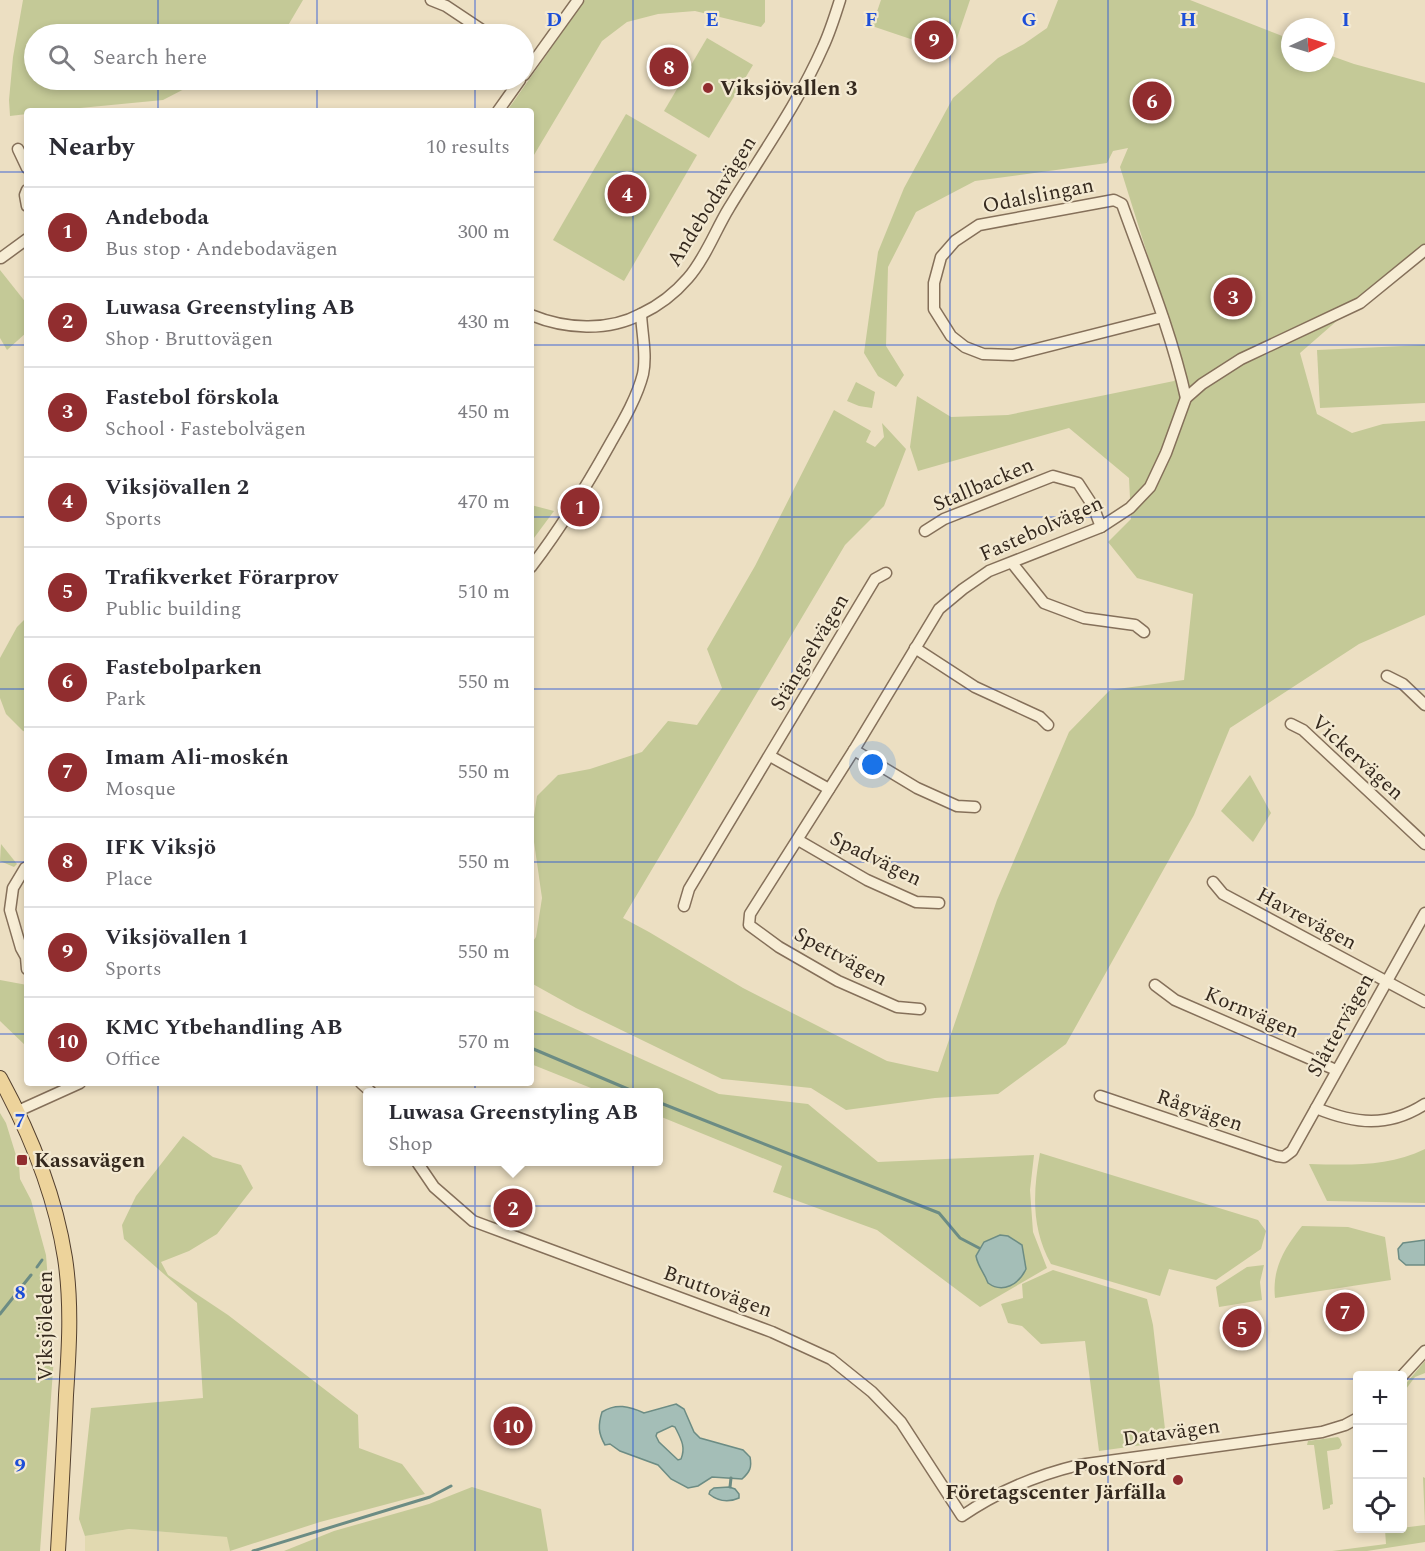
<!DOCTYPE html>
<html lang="en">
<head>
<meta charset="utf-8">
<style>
  :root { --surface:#fff; --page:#f7f7f7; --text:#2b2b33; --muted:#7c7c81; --line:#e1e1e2; --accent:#912d2f }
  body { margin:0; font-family:Spectral,serif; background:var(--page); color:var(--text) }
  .controls { position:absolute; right:18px; bottom:18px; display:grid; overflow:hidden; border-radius:6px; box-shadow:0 3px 9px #0003 }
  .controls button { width:54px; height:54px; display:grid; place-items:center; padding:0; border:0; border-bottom:2px solid var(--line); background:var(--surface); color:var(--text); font:30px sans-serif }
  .compass { position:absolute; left:1281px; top:18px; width:54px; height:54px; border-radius:50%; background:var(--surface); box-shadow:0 3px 9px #0003; rotate:86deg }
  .you { position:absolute; left:873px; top:765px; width:21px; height:21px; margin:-15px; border:4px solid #fff; border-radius:50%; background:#1a73e8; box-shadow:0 0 0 9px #1a73e833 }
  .badge { display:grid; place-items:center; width:39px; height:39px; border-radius:50%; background:var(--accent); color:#fff; font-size:20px; font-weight:700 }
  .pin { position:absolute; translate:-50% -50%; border:3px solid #fff; box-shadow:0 2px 6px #0006 }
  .popup { position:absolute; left:363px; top:1088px; width:300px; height:78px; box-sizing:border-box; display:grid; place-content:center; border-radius:6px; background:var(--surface); filter:drop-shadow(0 2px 4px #0005); font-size:20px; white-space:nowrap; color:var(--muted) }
  .popup b { font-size:22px; color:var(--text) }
  .popup::after { content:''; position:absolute; left:50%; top:100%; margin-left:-12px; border:12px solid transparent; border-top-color:var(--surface) }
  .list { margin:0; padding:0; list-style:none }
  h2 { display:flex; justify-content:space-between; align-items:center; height:78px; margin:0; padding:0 24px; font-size:26px }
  h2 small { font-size:20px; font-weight:400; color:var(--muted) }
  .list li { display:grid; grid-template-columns:39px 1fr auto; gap:18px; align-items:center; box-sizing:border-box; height:90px; padding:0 24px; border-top:2px solid var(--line) }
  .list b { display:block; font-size:22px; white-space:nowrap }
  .list p { margin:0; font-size:20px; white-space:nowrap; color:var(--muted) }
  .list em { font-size:20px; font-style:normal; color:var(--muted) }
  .icon { flex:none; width:33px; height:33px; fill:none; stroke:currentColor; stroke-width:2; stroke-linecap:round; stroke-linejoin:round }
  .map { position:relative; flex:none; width:1425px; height:1551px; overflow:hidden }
  .search { position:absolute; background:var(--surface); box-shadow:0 3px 9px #0003; left:24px; top:24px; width:510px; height:66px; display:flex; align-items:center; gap:15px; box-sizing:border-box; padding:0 21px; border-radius:33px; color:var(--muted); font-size:22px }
  .panel { position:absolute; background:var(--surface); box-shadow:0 3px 9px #0003; left:24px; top:108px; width:510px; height:978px; border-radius:6px }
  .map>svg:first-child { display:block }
</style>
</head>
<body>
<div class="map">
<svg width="1425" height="1551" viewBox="0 0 1425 1551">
  <rect width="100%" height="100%" fill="#ecdfc2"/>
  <path fill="#e1d9b0" d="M 129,1529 L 228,1537 L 230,1551 L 85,1551 L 85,1536 Z"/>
  <g fill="#c4c997">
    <path d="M 23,0 L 303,0 L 283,34 L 34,34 L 34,80 L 198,80 L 190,86 L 163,100 L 49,111 L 27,111 L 27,114 L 10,116 L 9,100 L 13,57 Z"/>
    <path d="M 585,0 L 765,0 L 765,22 L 761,27 L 695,11 L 658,14 L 627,22 L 602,41 L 531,160 L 531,111 L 507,111 Z"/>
    <path d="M 881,0 L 970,0 L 952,53 L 872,26 Z"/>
    <path d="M 1058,0 L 1190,0 L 1290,39 L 1290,63 L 1326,63 L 1326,54 L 1354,64 L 1425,83 L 1425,244 L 1300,353 L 1317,414 L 1352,433 L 1383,424 L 1425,421 L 1425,615 L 1359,644 L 1230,728 L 1194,815 L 1066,1044 L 998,1094 L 935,1098 L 846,1110 L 811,1088 L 722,1079 L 576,1008 L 531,983 L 531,944 L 536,937 L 542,898 L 532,828 L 537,796 L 558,775 L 590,769 L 642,752 L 668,721 L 697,725 L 722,688 L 707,649 L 755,566 L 834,410 L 871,431 L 866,442 L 875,447 L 884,437 L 882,423 L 906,449 L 884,506 L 845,545 L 623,918 L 649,932 L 743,988 L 887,1061 L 938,1072 L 997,900 L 1069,732 L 1110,690 L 1184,680 L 1193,594 L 1137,578 L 1108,542 L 1131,519 L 1129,478 L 1069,428 L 918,471 L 910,447 L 917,396 L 951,417 L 1008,415 L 1174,381 L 1183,368 L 1120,167 L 1128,148 L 1113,151 L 1107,163 L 975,181 L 916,212 L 888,267 L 886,346 L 904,375 L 896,387 L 878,376 L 864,353 L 878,252 L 904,188 L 953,98 L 998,58 L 1024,44 L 1047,28 Z"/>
    <path d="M 707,38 L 753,65 L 709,138 L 664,111 Z"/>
    <path d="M 626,114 L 697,155 L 624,281 L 553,240 Z"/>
    <path d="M 0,270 L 27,304 L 27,332 L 7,350 L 0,338 Z"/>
    <path d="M 1425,345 L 1425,403 L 1320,408 L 1317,350 Z"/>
    <path d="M 856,382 L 875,392 L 872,408 L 859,406 L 847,401 Z"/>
    <path d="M 531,505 L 554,511 L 531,542 Z"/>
    <path d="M 27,617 L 27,732 L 23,731 L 6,714 L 0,698 L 0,658 L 17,627 Z"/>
    <path d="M 1250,775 L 1271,813 L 1253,842 L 1221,811 Z"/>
    <path d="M 1,844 L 17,864 L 14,867 L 0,861 Z"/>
    <path d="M 0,980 L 27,985 L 27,1047 L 0,1021 Z"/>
    <path d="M 531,1009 L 719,1094 L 808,1104 L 878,1162 L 1034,1155 L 1030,1190 L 1033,1232 L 1047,1268 L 980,1307 L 877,1230 L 773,1192 L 782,1166 L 659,1116 L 658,1092 L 601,1092 L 531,1064 Z"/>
    <path d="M 0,1113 L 6,1123 L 19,1165 L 20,1179 L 31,1200 L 46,1255 L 54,1356 L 40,1551 L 0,1551 Z"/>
    <path d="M 183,1136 L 213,1157 L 241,1165 L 253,1188 L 217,1234 L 189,1251 L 161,1262 L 168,1275 L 228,1315 L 358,1415 L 359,1448 L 402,1464 L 425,1494 L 320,1522 L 230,1551 L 227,1537 L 129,1529 L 85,1536 L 79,1519 L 91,1408 L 203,1398 L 197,1303 L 124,1239 L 122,1225 L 136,1196 Z"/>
    <path d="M 1425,1149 L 1425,1203 L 1327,1201 L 1309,1164 C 1349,1165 1388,1167 1425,1149 Z"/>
    <path d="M 1040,1153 L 1258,1220 L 1266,1231 L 1261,1249 L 1216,1280 L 1169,1269 L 1160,1296 L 1051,1264 C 1031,1228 1033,1192 1040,1153 Z"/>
    <path d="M 1302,1226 L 1348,1227 L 1385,1237 L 1391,1280 L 1275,1298 C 1272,1268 1284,1249 1302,1226 Z"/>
    <path d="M 1264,1265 L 1260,1282 L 1262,1300 L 1219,1307 L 1216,1287 L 1247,1267 Z"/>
    <path d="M 1053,1270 L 1147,1299 L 1153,1325 L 1165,1429 L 1150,1444 L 1099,1451 L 1085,1341 L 1041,1344 L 1022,1326 L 1008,1323 L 1001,1304 L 1023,1298 L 1022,1284 Z"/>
    <path d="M 1425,1361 L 1425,1373 L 1415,1377 L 1403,1393 L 1403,1387 Z"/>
    <path d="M 1338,1437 L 1340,1439 L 1342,1445 L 1339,1449 L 1327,1451 L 1333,1504 L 1330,1505 L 1330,1508 L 1323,1510 L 1314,1445 L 1307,1445 L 1308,1441 Z"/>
    <path d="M 1423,1477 L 1425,1478 L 1425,1542 L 1367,1551 L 1332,1551 L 1386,1544 L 1385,1530 L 1425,1525 Z"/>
    <path d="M 472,1487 L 541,1509 L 548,1551 L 551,1551 L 284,1551 L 334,1531 L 429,1504 Z"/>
  </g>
  <g fill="#a4beb7" stroke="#6c8c84" stroke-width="1.5" fill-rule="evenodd">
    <path d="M 1000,1235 L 1008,1236 L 1022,1245 L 1026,1269 C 1019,1284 1003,1294 988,1283 C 984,1272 978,1267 976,1256 L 984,1242 Z"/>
    <path d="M 1425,1240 L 1425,1265 L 1406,1265 L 1399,1259 L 1398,1249 L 1403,1243 Z"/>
    <path d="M 676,1404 L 684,1409 L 694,1432 L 700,1438 L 743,1450 L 750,1457 C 752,1467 750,1472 742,1479 L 712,1477 L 698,1486 L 688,1488 L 671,1479 L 658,1465 L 620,1451 L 610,1444 L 605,1445 C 598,1433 598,1425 602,1412 C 616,1403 629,1406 644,1413 ZM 672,1426 L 675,1427 C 681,1439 686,1447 681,1459 L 678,1460 L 659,1442 L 656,1436 L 657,1433 Z"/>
    <path d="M 729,1487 L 735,1489 L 739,1494 L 739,1498 C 728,1503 719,1502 709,1494 L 710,1491 L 714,1488 Z"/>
  </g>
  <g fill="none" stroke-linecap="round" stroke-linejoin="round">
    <g stroke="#6c8c84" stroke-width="3">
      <path d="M 531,1048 L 635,1092"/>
      <path d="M 658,1102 L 939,1213 L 960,1238 L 979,1248"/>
      <path d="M 37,1267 L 42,1260"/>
      <path d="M 0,1314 L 31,1275"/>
      <path d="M 730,1487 L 731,1478"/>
      <path d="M 253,1551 L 430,1497 L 451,1486"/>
    </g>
    <g stroke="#85705a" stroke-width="13">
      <g id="minor">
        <path d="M 431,0 L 446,6 L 488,34"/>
        <path d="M 524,75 L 578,0"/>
        <path d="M 498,111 L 520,80"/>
        <path d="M 18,149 L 27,168"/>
        <path d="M 27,190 L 25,195 L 27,206"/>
        <path d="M 1,258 L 27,239"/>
        <path d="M 531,315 C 565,329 608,332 641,314 C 658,306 676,292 688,278 C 705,259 716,229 729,208 C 761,155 798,104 823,47 C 830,32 835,16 840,0"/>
        <path d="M 1163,317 L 1013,355 L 983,354 L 965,347 L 951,336 L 934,309 L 934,283 L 941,257 L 955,241 L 979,225 L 1114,200 L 1122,204 C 1145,268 1171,331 1186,398"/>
        <path d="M 925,531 L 944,519 L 1053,476 L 1078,483 L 1093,506 L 1101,527"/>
        <path d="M 1012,563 L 1044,603 L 1084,618 L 1135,625 L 1144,632"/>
        <path d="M 531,567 C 561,528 586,487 610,444 C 622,423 637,398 643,374 C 647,355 642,334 641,314"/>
        <path d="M 915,648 L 975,687 L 1040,717 L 1048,725"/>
        <path d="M 1387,676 L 1403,684 L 1425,705"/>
        <path d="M 1291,724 L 1303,730 L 1425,844"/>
        <path d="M 854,750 L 917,788 L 957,806 L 975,807"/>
        <path d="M 770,756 L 829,789"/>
        <path d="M 798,840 L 867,880 L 916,902 L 939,903"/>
        <path d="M 27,867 L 25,868 L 13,888 L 10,910 L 21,948 L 26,957 L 27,969"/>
        <path d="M 1213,882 L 1223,894 L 1425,1002"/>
        <path d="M 684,906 L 689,889 L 875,579 L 886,573"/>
        <path d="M 1155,985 L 1175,1000 L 1336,1070"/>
        <path d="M 920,1009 L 897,1007 L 838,981 L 779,947 L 749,925 L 750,914 L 854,750 L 939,609 L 963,589 L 989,571 L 1101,527 L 1130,508 L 1150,487 L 1166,453 L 1186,398 L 1202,384 L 1241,359 L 1360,303 L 1425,250"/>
        <path d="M 361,1083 L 371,1092"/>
        <path d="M 1100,1096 L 1277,1156 L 1284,1157 L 1292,1151 L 1425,913"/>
        <path d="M 1316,1108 C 1355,1124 1388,1128 1425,1104"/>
        <path d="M 18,1111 L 80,1083"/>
        <path d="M 417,1162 L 434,1187 L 473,1221 L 772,1332 L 831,1359 L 872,1392 L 901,1422 L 962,1516 C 997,1492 1037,1475 1079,1465 L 1322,1432 L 1345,1425 L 1358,1418"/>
        <path d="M 1402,1376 L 1425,1351"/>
      </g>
    </g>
    <g stroke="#523f2e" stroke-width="16">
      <path id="major" d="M 0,1078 C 31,1135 55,1194 65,1258 C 72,1304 69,1350 66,1395 C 64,1447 61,1499 58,1551"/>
    </g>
    <use href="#minor" stroke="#f7edd5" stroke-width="10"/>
    <use href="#major" stroke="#edd39b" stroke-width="14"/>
  </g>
  <path fill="none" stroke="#1d4ed8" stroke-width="1.5" stroke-opacity="0.55" d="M 158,0 L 158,34M 317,0 L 317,34M 475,0 L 475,34M 633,0 L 633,1551M 792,0 L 792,1551M 950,0 L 950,1551M 1108,0 L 1108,1551M 1267,0 L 1267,1551M 158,80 L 158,111M 317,80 L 317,111M 475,80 L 475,111M 0,172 L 27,172M 531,172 L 1425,172M 0,345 L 27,345M 531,345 L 1425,345M 0,517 L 27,517M 531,517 L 1425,517M 0,689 L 27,689M 531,689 L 1425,689M 0,862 L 27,862M 531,862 L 1425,862M 0,1034 L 27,1034M 531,1034 L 1425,1034M 158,1083 L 158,1551M 317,1083 L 317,1551M 475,1083 L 475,1551M 0,1206 L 1425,1206M 0,1379 L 1358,1379M 1402,1379 L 1425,1379"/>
  <g fill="#912d2f" stroke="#f3e9d1" stroke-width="2">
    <circle cx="708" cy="88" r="6"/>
    <rect x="16" y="1154" width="12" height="12" rx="3"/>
    <circle cx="1178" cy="1480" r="6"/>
  </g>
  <g text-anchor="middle" stroke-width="4.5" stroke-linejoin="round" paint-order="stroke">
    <g font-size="21" font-weight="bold" fill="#35291e" stroke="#f3e9d1" text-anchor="start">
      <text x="720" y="95">Viksjövallen 3</text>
      <text x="34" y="1167">Kassavägen</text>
      <text x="1166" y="1475" text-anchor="end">PostNord<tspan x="1166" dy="24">Företagscenter Järfälla</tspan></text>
    </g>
    <g font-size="21" fill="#35291e" stroke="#f3e9d1">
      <text transform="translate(1038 195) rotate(-11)" y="7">Odalslingan</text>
      <text transform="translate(711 201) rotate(-58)" y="7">Andebodavägen</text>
      <text transform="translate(983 484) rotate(-23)" y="7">Stallbacken</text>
      <text transform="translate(1041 528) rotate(-24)" y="7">Fastebolvägen</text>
      <text transform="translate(809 652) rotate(-59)" y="7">Stängselvägen</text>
      <text transform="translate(1358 757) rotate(42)" y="7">Vickervägen</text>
      <text transform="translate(876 858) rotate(26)" y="7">Spadvägen</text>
      <text transform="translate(1307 918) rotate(28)" y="7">Havrevägen</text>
      <text transform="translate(841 956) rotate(28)" y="7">Spettvägen</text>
      <text transform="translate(1252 1012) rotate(23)" y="7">Kornvägen</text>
      <text transform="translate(1340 1025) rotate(-61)" y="7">Slåttervägen</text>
      <text transform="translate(1200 1110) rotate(19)" y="7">Rågvägen</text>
      <text transform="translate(718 1291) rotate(20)" y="7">Bruttovägen</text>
      <text transform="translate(45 1326) rotate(-90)" y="7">Viksjöleden</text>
      <text transform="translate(1171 1432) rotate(-8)" y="7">Datavägen</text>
    </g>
  </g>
  <g font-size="20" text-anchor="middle" font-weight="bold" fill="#1d4ed8" stroke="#f3e9d1" stroke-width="4.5" stroke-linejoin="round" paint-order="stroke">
    <text x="554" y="26">D</text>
    <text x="712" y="26">E</text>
    <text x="871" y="26">F</text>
    <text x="1029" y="26">G</text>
    <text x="1188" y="26">H</text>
    <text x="1346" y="26">I</text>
    <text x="20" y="1127">7</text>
    <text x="20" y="1299">8</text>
    <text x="20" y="1472">9</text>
  </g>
</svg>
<div class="controls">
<button>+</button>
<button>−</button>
<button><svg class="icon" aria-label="locate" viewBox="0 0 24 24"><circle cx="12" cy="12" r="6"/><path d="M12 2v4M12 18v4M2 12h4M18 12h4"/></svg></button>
</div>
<svg class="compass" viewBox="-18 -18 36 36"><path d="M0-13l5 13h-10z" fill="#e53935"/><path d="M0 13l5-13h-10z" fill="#7c7c81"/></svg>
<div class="you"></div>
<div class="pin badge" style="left:580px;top:507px">1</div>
<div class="pin badge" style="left:513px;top:1208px">2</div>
<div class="popup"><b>Luwasa Greenstyling AB</b>Shop</div>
<div class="pin badge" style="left:1233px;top:297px">3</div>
<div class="pin badge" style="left:627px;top:194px">4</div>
<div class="pin badge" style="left:1242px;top:1328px">5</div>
<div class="pin badge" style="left:1152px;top:101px">6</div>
<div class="pin badge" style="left:1345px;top:1312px">7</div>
<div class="pin badge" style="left:669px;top:67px">8</div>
<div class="pin badge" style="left:934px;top:40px">9</div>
<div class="pin badge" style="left:513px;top:1426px">10</div>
<div class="search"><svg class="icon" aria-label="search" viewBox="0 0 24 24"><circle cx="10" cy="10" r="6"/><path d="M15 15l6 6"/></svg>Search here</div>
<section class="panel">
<h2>Nearby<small>10 results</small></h2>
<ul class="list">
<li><span class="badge">1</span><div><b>Andeboda</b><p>Bus stop · Andebodavägen</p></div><em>300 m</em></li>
<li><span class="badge">2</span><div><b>Luwasa Greenstyling AB</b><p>Shop · Bruttovägen</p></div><em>430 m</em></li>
<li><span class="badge">3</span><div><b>Fastebol förskola</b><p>School · Fastebolvägen</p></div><em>450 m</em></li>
<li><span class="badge">4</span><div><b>Viksjövallen 2</b><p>Sports</p></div><em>470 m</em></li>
<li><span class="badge">5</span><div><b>Trafikverket Förarprov</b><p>Public building</p></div><em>510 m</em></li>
<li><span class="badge">6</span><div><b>Fastebolparken</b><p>Park</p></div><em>550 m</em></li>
<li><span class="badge">7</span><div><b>Imam Ali-moskén</b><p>Mosque</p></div><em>550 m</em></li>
<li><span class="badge">8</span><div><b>IFK Viksjö</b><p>Place</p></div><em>550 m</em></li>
<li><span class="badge">9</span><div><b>Viksjövallen 1</b><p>Sports</p></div><em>550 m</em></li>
<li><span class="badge">10</span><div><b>KMC Ytbehandling AB</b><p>Office</p></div><em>570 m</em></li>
</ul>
</section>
</div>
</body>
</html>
